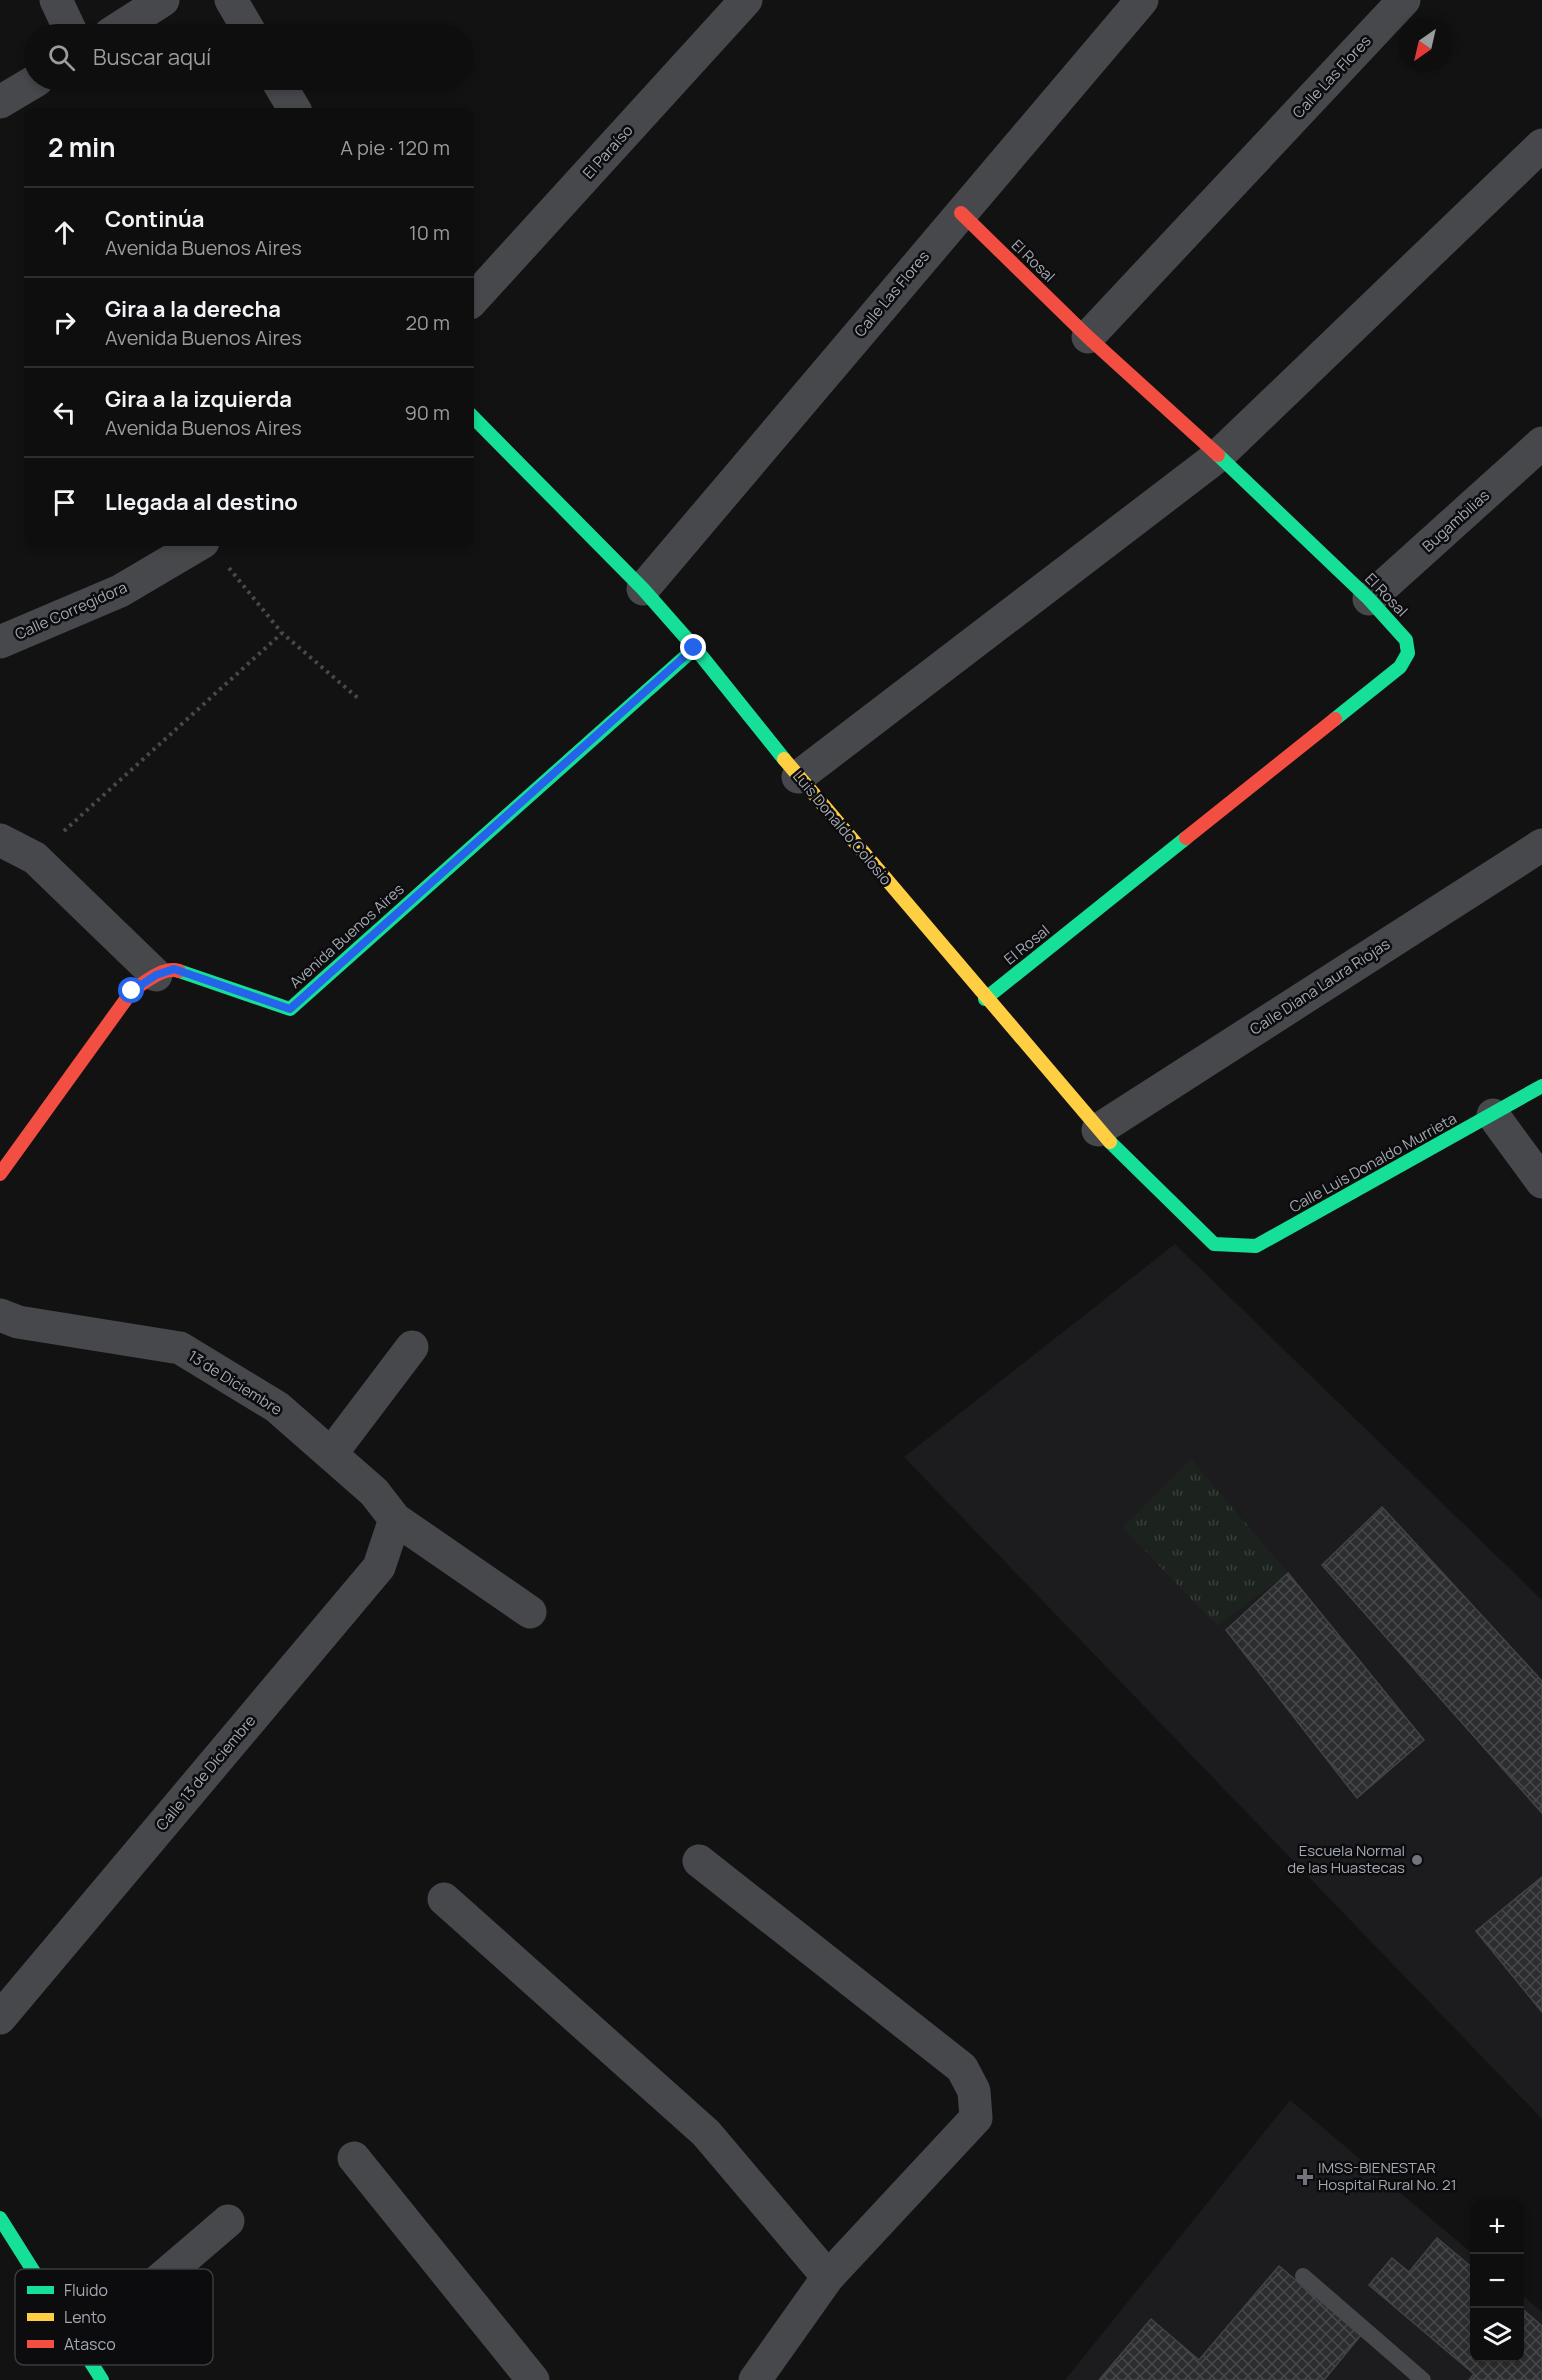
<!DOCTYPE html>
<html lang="es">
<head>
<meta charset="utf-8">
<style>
  :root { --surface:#0e0e0e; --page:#1c1c1c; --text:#f1f3f6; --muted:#9b9c9e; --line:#2e2e2e }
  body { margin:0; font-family:Manrope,sans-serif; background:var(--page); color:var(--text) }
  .controls { position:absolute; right:18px; bottom:18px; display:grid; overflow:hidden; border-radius:12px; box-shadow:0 3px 9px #0003 }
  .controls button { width:54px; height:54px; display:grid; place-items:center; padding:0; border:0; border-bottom:2px solid var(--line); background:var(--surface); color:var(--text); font:30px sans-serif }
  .compass { position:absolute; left:1398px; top:18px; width:54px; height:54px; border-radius:50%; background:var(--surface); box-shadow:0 3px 9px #0003; rotate:214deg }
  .stop { position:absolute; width:18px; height:18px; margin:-14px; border:4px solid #2563eb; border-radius:50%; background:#fff }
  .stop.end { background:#2563eb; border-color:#fff; box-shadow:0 2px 6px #0008 }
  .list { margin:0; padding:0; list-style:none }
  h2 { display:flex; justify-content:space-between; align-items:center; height:78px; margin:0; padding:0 24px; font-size:26px }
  h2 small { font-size:20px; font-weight:400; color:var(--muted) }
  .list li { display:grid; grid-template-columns:39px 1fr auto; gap:18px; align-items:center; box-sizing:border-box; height:90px; padding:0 24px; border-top:2px solid var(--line) }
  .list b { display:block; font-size:22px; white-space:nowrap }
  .list p { margin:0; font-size:20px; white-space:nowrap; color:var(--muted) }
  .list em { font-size:20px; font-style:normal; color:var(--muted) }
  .icon { flex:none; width:33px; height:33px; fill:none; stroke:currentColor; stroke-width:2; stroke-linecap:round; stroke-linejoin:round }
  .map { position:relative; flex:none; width:1542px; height:2380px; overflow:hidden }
  .search { position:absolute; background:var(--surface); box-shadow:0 3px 9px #0003; left:24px; top:24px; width:450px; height:66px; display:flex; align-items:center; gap:15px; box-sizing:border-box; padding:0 21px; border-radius:33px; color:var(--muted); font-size:22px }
  .panel { position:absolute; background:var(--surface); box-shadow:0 3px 9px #0003; left:24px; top:108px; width:450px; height:438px; border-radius:12px }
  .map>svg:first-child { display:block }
</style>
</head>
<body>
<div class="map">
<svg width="1542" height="2380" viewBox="0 0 1542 2380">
  <defs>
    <pattern id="grass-tufts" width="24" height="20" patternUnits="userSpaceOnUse" patternTransform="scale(1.5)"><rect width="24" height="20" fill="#1c221d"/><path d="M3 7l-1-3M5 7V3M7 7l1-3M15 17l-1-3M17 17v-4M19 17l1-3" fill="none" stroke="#3a3f3b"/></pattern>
    <pattern id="building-cross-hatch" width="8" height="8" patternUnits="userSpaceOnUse" patternTransform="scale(1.5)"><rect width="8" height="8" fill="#2c2d2e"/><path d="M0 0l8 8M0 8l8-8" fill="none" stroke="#48494a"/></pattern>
  </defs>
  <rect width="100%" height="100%" fill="#121212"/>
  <g fill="#1c1c1e">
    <path d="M 1175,1244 L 1542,1600 L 1542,2119 L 904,1457 Z"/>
    <path d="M 1290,2100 L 1474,2255 L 1474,2358 L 1520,2358 L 1520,2293 L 1542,2312 L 1542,2380 L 1065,2380 Z"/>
  </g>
  <path fill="url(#grass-tufts)" d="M 1191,1459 L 1288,1573 L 1217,1626 L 1122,1527 Z"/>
  <g fill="url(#building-cross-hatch)" stroke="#424345" stroke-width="1.5">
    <path d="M 1382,1507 L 1542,1681 L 1542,1813 L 1322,1565 Z"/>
    <path d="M 1288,1573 L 1424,1740 L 1357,1798 L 1226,1630 Z"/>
    <path d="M 1542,1877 L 1542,2012 L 1476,1931 Z"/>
    <path d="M 1437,2238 L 1474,2269 L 1474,2358 L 1520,2358 L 1520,2307 L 1542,2326 L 1542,2380 L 1469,2380 L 1474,2374 L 1369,2285 L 1392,2258 L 1409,2272 Z"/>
    <path d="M 1279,2266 L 1361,2335 L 1324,2380 L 1099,2380 L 1151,2319 L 1199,2360 Z"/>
  </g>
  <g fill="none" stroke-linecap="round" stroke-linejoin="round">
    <g stroke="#48494c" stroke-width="4" stroke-dasharray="3 4.5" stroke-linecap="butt">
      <path d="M 229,568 L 282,633 L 359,699"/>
      <path d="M 64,831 L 282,633"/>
    </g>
    <path stroke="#46484b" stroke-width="16" d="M 1303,2276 L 1423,2380"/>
    <g stroke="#46484b" stroke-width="33">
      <path d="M 56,0 L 72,34"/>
      <path d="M 231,0 L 251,34"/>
      <path d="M 110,34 L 163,0"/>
      <path d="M 277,80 L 296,112"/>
      <path d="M 0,102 L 37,80"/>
      <path d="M 470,303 L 746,0"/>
      <path d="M 1088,337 L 1404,0"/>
      <path d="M 643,589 L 1142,0"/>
      <path d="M 1369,599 L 1542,443"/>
      <path d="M 0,642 L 120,591 L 203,542"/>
      <path d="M 798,777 L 1218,456 L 1542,145"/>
      <path d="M 0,840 L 35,858 L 156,975"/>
      <path d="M 1493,1115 L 1542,1182"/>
      <path d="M 1098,1130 L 1542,845"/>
      <path d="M 0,1315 L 18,1322 L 180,1348 L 277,1407 L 374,1492 L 395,1519 L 530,1612"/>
      <path d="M 331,1454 L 412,1347"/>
      <path d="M 699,1861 L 962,2068 L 974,2091 L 976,2118 L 828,2277 L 755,2380"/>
      <path d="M 444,1899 L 706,2133 L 828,2277"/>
      <path d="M 0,2018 L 379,1567 L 395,1519"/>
      <path d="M 354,2158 L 533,2380"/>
      <path d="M 81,2347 L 228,2221"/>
    </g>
    <g stroke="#16e098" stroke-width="14">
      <path d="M 470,414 L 643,589 L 695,648 L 784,759"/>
      <path d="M 1218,455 L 1369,599 L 1406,640 L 1408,653 L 1400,667 L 1335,719"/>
      <path d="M 179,971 L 290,1009 L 695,648"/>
      <path d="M 985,999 L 1186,838"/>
      <path d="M 1110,1142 L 1214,1244 L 1256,1246 L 1542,1086"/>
      <path d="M 0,2218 L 102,2380"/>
    </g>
    <path stroke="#ffcf43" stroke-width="14" d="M 784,759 L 1110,1142"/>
    <g stroke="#f24e42" stroke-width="14">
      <path d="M 961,213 L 1088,337 L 1218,455"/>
      <path d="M 1186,838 L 1335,719"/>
      <path d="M 0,1174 L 132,991 C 144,983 163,966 179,971"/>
    </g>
  </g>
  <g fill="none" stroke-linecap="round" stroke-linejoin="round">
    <path stroke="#2563eb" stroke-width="8" d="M 132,991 L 156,975 L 174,969 L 290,1009 L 694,648"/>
  </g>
  <g fill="#71747a" stroke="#0c0c0e" stroke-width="2">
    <circle cx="1417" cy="1860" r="6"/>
    <path d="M1302 2168h6v6h6v6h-6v6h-6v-6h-6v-6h6z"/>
  </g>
  <g text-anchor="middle" stroke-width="5" stroke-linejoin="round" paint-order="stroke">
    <g font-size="15" fill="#a4a9b2" stroke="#0c0c0e">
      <text transform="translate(1332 77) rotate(-47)" y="5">Calle Las Flores</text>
      <text transform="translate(608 152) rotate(-48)" y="5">El Paraíso</text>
      <text transform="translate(1033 261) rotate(44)" y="5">El Rosal</text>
      <text transform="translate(892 294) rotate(-50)" y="5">Calle Las Flores</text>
      <text transform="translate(1456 521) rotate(-42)" y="5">Bugambilias</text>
      <text transform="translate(1386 595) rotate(46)" y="5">El Rosal</text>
      <text transform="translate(71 611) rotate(-24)" y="5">Calle Corregidora</text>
      <text transform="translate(842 828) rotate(50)" y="5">Luis Donaldo Colosio</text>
      <text transform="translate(347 936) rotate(-42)" y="5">Avenida Buenos Aires</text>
      <text transform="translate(1027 945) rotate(-39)" y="5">El Rosal</text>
      <text transform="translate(1320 987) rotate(-33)" y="5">Calle Diana Laura Riojas</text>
      <text transform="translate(1373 1163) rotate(-29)" y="5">Calle Luis Donaldo Murrieta</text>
      <text transform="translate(235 1383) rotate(32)" y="5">13 de Diciembre</text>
      <text transform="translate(206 1773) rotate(-50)" y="5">Calle 13 de Diciembre</text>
    </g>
    <g font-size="15" fill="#a4a9b2" stroke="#0c0c0e" text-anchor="end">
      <text x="1405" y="1856">Escuela Normal<tspan x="1405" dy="17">de las Huastecas</tspan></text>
      <text x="1318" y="2173" text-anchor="start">IMSS-BIENESTAR<tspan x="1318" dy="17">Hospital Rural No. 21</tspan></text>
    </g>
  </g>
  <rect x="15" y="2269" width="198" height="96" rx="9" fill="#0c0c0e" stroke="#3a3b3f" stroke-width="1.5"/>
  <rect x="27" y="2286" width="27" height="8" fill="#16e098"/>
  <rect x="27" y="2313" width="27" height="8" fill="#ffcf43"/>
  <rect x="27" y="2340" width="27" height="8" fill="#f24e42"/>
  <g font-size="16" fill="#a4a9b2">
    <text x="64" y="2296">Fluido</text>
    <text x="64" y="2323">Lento</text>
    <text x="64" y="2350">Atasco</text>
  </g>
</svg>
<div class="controls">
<button>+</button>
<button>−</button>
<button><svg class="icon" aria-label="layers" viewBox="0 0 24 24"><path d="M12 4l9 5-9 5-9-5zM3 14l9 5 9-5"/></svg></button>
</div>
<svg class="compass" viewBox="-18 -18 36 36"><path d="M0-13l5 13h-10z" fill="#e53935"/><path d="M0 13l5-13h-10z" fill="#9b9c9e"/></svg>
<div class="stop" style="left:132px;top:991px"></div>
<div class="stop end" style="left:694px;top:648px"></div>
<div class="search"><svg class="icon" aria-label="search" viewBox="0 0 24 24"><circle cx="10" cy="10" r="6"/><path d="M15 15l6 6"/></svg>Buscar aquí</div>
<section class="panel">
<h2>2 min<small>A pie · 120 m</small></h2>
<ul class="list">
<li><svg class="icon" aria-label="ahead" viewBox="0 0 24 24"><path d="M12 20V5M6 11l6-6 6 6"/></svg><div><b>Continúa</b><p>Avenida Buenos Aires</p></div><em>10 m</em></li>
<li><svg class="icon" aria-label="right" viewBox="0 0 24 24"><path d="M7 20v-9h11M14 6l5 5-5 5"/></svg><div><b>Gira a la derecha</b><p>Avenida Buenos Aires</p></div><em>20 m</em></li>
<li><svg class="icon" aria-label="left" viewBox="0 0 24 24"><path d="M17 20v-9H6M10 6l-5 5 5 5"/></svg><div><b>Gira a la izquierda</b><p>Avenida Buenos Aires</p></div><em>90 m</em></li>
<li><svg class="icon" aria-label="arrive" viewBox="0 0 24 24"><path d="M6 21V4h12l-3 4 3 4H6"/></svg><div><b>Llegada al destino</b></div></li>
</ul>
</section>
</div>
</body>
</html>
